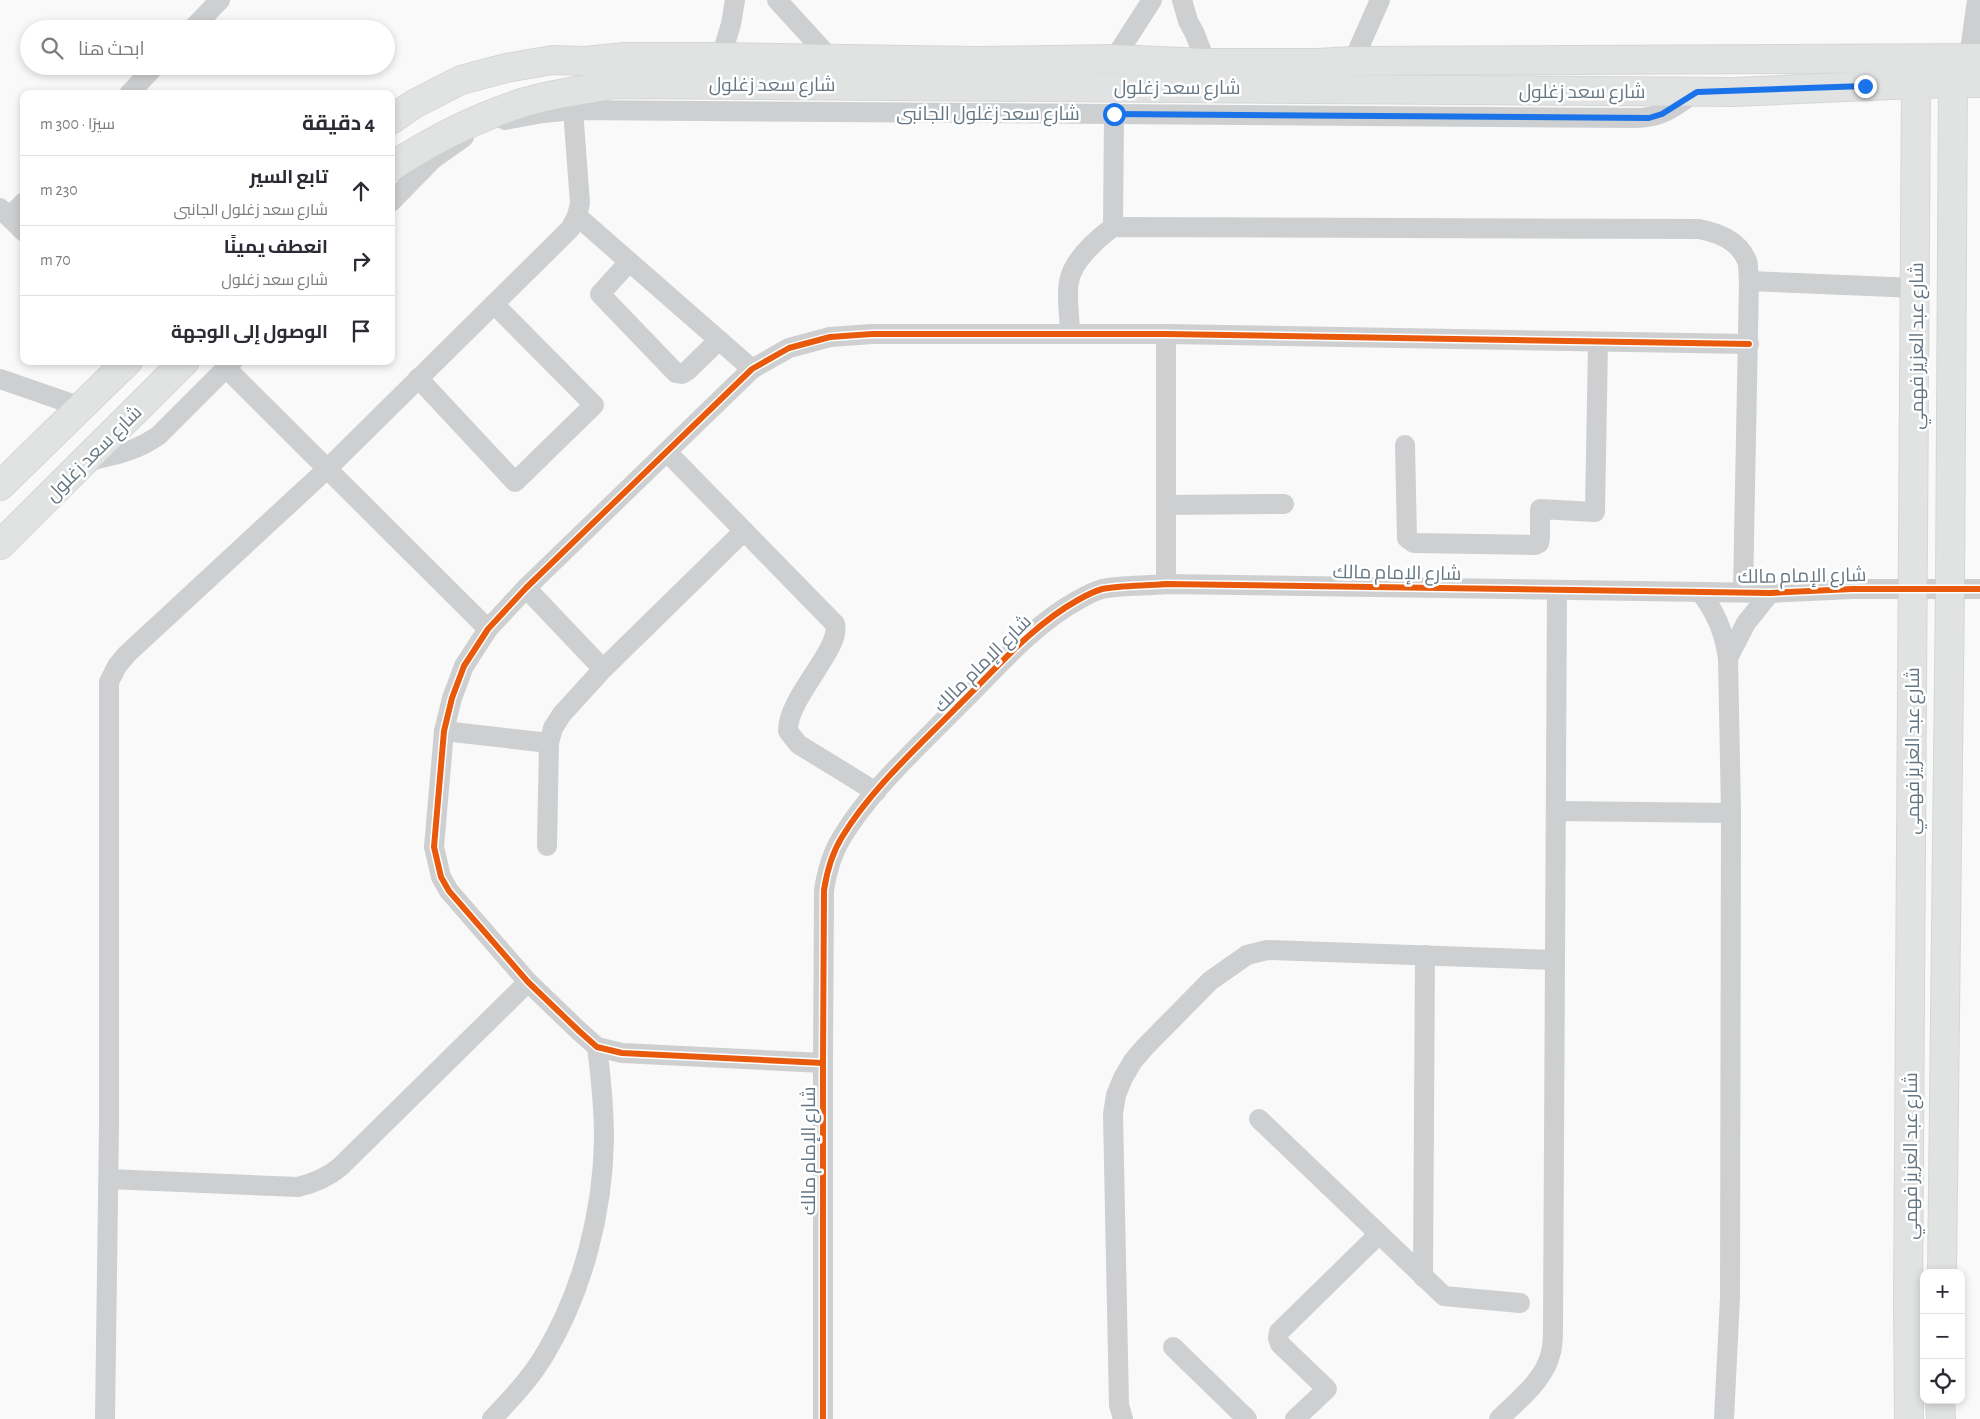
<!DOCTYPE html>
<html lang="ar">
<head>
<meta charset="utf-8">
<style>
  :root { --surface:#fff; --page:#f7f7f7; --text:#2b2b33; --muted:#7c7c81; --line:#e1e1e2 }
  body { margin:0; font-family:"Alegreya Sans",Cairo,sans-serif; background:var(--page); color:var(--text); direction:rtl }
  .controls { position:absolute; right:15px; bottom:15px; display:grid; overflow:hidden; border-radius:10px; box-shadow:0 2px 8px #0003 }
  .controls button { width:45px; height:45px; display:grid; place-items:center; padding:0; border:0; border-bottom:1px solid var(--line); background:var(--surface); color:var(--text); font:25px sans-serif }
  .stop { position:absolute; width:15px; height:15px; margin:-11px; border:4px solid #1a73e8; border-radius:50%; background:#fff }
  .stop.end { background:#1a73e8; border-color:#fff; box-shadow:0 1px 5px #0008 }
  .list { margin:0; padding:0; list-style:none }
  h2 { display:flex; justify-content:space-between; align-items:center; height:65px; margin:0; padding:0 20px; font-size:21px }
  h2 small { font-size:16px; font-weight:400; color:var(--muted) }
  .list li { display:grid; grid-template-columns:32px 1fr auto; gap:15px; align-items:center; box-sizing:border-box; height:70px; padding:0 20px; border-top:1px solid var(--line) }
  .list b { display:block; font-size:19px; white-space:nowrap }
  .list p { margin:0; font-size:16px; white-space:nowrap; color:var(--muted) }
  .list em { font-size:16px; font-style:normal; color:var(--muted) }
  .icon { flex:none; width:28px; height:28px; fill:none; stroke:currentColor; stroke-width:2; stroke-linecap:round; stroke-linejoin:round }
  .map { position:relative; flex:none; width:1980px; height:1419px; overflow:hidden; direction:ltr }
  .search { position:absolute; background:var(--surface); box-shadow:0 2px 8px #0003; left:20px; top:20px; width:375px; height:55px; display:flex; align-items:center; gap:12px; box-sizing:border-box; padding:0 18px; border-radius:28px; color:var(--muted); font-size:19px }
  .panel { position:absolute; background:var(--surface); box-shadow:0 2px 8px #0003; left:20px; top:90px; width:375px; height:275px; border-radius:10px; direction:rtl }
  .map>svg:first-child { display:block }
</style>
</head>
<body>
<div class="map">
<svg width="1980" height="1419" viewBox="0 0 1980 1419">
  <rect width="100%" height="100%" fill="#f9f9f9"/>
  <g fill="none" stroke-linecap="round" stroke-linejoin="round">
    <g stroke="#d5d6d7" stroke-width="30">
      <g id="secondary">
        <path d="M 391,120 L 414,104 L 461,80 L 506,68 L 552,60 L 585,61 L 625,57 L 721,57 L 977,61 L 1114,59 L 1206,63 L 1317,63 L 1353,61 L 1980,58"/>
        <path d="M 391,167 C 431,141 473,119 519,104 C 548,94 583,91 613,84 L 1735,92 L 1916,84 L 1980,83"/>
        <path d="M 0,486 L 128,361"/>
        <path d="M 0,545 L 185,361"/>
        <path d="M 1942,1273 L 1950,589 L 1953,84"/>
        <path d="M 1940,1400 L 1941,1419"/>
        <path d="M 1909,1419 L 1908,1304 L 1916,84"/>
      </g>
    </g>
    <g stroke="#cecfd0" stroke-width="20">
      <path d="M 777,0 L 831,59"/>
      <path d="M 1182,0 L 1188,21 L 1195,34 L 1206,63"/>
      <path d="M 192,29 L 220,0"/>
      <path d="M 721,57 L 731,24 L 735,0"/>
      <path d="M 1969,58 L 1977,0"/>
      <path d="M 1114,59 L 1152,0"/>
      <path d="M 1353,61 L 1380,0"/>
      <path d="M 129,94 L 155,66"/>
      <path d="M 505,120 L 543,113 L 573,110 L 1635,118 C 1662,118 1675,107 1697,91"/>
      <path d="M 391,202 L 433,159 L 464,137"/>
      <path d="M 0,208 L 24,232"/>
      <path d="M 577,216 L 752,369"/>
      <path d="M 9,217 L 24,202"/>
      <path d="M 1113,227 L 1114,114"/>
      <path d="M 629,262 L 600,294 L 676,373 L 682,374 L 687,371 L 719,340"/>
      <path d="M 1749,281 L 1916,288"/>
      <path d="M 1070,334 C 1070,318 1066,296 1069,282 C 1072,261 1097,239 1113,227 L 1699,229 C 1718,233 1739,240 1747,261 C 1749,266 1748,275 1749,281 L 1743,592"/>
      <path d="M 226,368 L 488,629"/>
      <path d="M 418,378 L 515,482 L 594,405 L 494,304"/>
      <path d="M 0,379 L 81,407"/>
      <path d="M 1405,445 L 1407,538 L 1414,543 L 1535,545 L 1539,543 L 1540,538 L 1540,509 L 1595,512 L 1598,342"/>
      <path d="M 667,452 L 835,624 C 842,648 787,698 788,731 L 798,744 L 876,792"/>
      <path d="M 84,462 C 111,456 136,452 159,435 L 233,361"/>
      <path d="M 1166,505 L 1284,504"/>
      <path d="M 1166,584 L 1166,334"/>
      <path d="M 526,588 L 603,669"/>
      <path d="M 1700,592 C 1716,612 1724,632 1728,658 L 1731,813 L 1730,1297 L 1724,1419"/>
      <path d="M 1728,658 L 1746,623 L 1770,593"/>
      <path d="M 444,731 L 549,743"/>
      <path d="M 1556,811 L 1731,813"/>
      <path d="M 547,846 L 549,743 L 553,728 L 562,714 L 603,669 L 744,531"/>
      <path d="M 823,1063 L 622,1053 L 597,1047 L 579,1031 L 528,982 L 449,891 L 441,877 L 434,847 L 444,731 L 452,698 L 464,666 L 488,629 L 526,588 L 752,369 L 789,348 L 830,337 L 872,334 L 1166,334 L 1749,344"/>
      <path d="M 1259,1119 L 1444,1296 L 1520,1303"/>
      <path d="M 109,1179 L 298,1187 C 314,1183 327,1178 340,1167 L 528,982"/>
      <path d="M 1423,1277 L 1425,955"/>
      <path d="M 1173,1347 L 1247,1419"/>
      <path d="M 105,1419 L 109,1125 L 109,682 L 117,666 L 127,654 L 328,468 L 570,229 L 577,216 L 580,203 L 573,110"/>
      <path d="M 492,1419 C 511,1399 531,1378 545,1354 C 583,1291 603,1211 604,1139 C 604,1108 601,1078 597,1047"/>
      <path d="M 823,1419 L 823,1063 L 824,890 C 827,871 832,853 842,837 C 871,789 918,747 957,707 C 995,670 1031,626 1078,600 C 1085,596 1095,591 1102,589 C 1120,585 1147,586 1166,584 L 1770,593 L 1852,589 L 1980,589"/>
      <path d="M 1123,1419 L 1119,1405 L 1113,1114 L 1116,1095 L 1123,1078 L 1133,1061 L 1144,1048 L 1210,981 L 1247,955 L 1267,950 L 1555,960"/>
      <path d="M 1295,1419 L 1327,1389 L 1280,1344 L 1278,1338 L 1279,1332 L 1379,1234"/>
      <path d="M 1499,1419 C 1519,1399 1545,1380 1551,1352 C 1553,1344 1553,1336 1553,1328 L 1557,590"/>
    </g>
    <use href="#secondary" stroke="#e1e2e2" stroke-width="28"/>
    <g stroke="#fff" stroke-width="9">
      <g id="cycleway">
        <path d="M 823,1063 L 622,1053 L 597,1047 L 579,1031 L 528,982 L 449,891 L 441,877 L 434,847 L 444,731 L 452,698 L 464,666 L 488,629 L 526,588 L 752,369 L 789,348 L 830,337 L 872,334 L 1166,334 L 1749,344"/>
        <path d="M 823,1419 L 823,1063 L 824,890 C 827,871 832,853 842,837 C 871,789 918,747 957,707 C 995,670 1031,626 1078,600 C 1085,596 1095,591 1102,589 C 1120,585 1147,586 1166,584 L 1770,593 L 1852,589 L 1980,589"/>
      </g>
    </g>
    <use href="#cycleway" stroke="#e8590c" stroke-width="6"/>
  </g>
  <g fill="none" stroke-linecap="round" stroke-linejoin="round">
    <path stroke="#1a73e8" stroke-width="6" d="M 1114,114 L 1649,118 L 1662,114 L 1697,92 L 1865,86"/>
  </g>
  <g text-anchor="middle" stroke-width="5" stroke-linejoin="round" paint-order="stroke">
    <g font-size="19" fill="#657683" stroke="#fff">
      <text x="772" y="91">شارع سعد زغلول</text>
      <text x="1177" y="94">شارع سعد زغلول</text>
      <text x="1582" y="98">شارع سعد زغلول</text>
      <text x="988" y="120">شارع سعد زغلول الجانبى</text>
      <text transform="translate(1916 346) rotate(-90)" y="7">شارع عبد العزيز فهمي</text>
      <text transform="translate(93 453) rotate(-45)" y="7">شارع سعد زغلول</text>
      <text transform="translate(1397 572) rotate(1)" y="7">شارع الإمام مالك</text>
      <text transform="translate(1802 575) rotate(-1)" y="7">شارع الإمام مالك</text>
      <text transform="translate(982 663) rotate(-45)" y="7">شارع الإمام مالك</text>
      <text transform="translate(1912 751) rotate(-90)" y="7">شارع عبد العزيز فهمي</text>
      <text transform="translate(808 1151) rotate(-90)" y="7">شارع الإمام مالك</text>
      <text transform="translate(1910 1156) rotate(-90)" y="7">شارع عبد العزيز فهمي</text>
    </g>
  </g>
</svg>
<div class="controls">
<button>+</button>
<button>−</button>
<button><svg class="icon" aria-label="locate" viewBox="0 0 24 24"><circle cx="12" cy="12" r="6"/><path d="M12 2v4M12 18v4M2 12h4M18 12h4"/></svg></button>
</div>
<div class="stop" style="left:1114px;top:114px"></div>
<div class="stop end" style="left:1865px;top:86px"></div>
<div class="search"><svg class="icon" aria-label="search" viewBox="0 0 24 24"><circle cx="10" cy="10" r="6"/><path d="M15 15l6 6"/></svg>ابحث هنا</div>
<section class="panel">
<h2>4 دقيقة<small>سيرًا · 300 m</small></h2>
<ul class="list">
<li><svg class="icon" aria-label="ahead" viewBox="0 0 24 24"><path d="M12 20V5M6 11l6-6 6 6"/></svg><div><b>تابع السير</b><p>شارع سعد زغلول الجانبى</p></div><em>230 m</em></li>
<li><svg class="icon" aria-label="right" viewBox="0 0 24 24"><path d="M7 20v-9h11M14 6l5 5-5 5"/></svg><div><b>انعطف يمينًا</b><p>شارع سعد زغلول</p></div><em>70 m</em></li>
<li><svg class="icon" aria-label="arrive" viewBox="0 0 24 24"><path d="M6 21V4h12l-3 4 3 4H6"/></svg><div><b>الوصول إلى الوجهة</b></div></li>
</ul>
</section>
</div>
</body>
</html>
